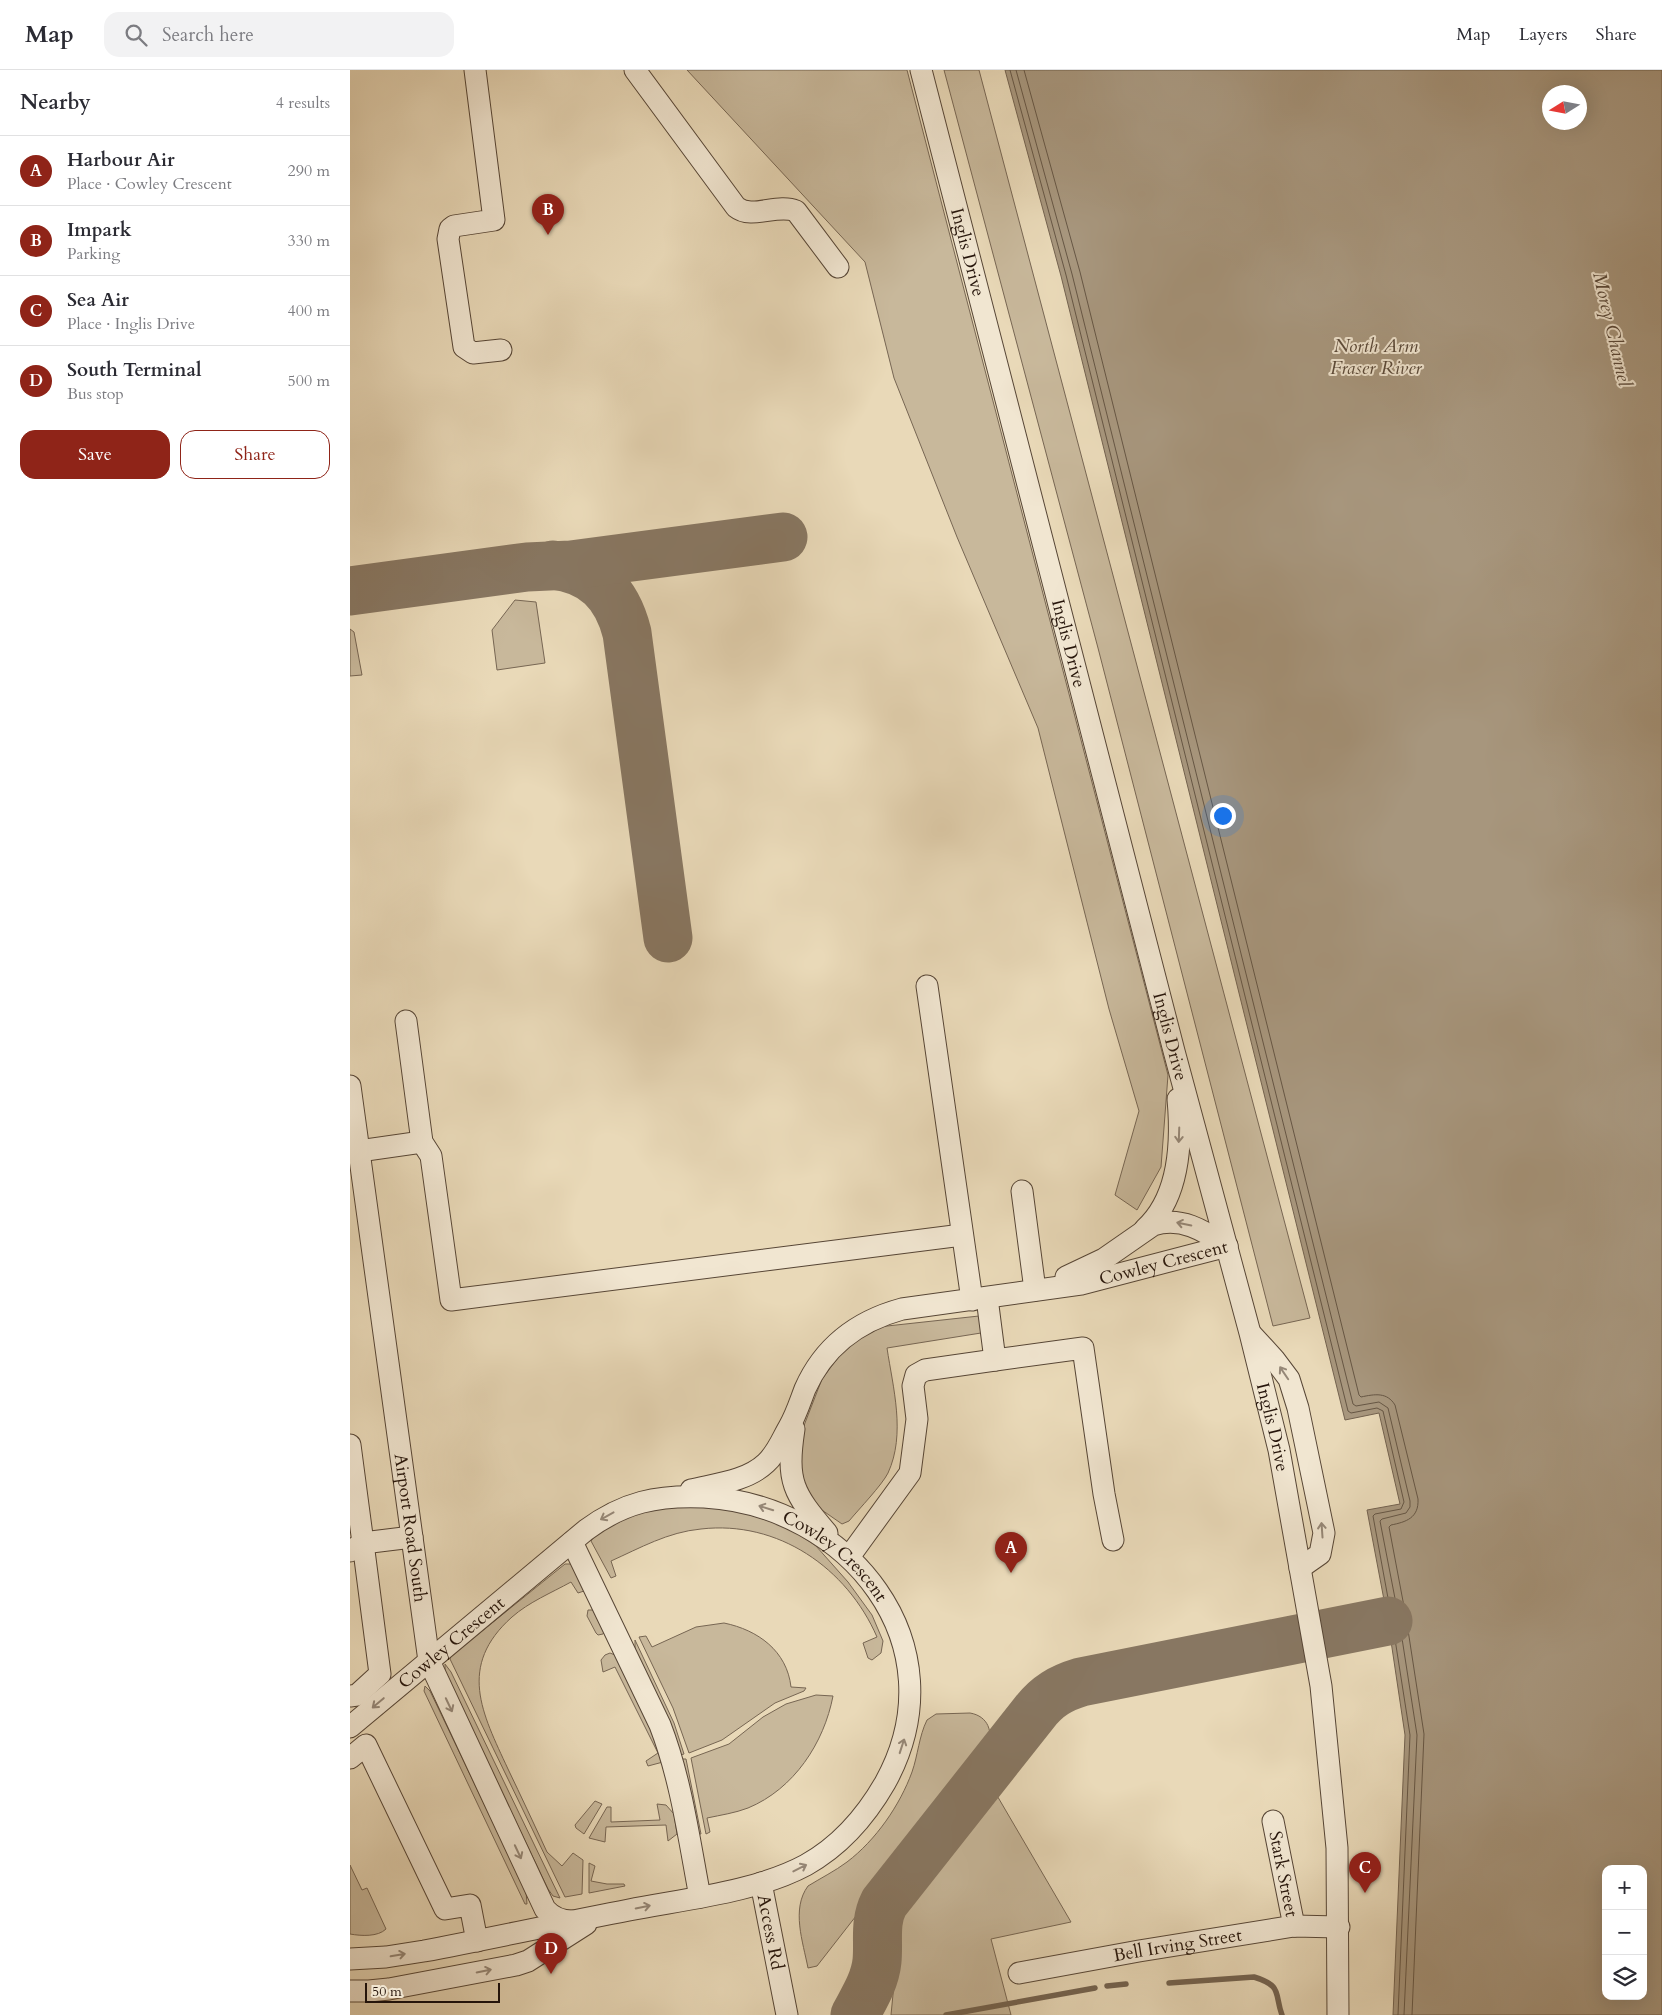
<!DOCTYPE html>
<html lang="en">
<head>
<meta charset="utf-8">
<style>
  :root { --surface:#fff; --page:#f2f2f3; --text:#2b2b33; --muted:#7c7c81; --line:#e1e1e2; --accent:#8f2418 }
  body { margin:0; font-family:Cardo,serif; background:var(--page); color:var(--text) }
  .controls { position:absolute; right:15px; bottom:15px; display:grid; overflow:hidden; border-radius:10px; box-shadow:0 5px 20px #0002 }
  .controls button { width:45px; height:45px; display:grid; place-items:center; padding:0; border:0; border-bottom:1px solid var(--line); background:var(--surface); color:var(--text); font:25px sans-serif }
  .compass { position:absolute; left:1192px; top:15px; width:45px; height:45px; border-radius:50%; background:var(--surface); box-shadow:0 5px 20px #0002; rotate:259deg }
  .scale { position:absolute; left:15px; bottom:12px; width:135px; box-sizing:border-box; padding-left:5px; border:2px solid #26150b; border-top:0; font-size:14px; line-height:18px; white-space:nowrap; color:#26150b; -webkit-text-stroke:4px #f1e6d1; paint-order:stroke }
  .you { position:absolute; left:872px; top:745px; width:18px; height:18px; margin:-12px; border:4px solid #fff; border-radius:50%; background:#1a73e8; box-shadow:0 0 0 8px #1a73e833 }
  .badge { display:grid; place-items:center; width:32px; height:32px; border-radius:50%; background:var(--accent); color:#fff; font-size:16px; font-weight:700 }
  .pin { position:absolute; translate:-50% -41px; filter:drop-shadow(0 1px 2px #0008) }
  .pin::after { content:''; position:absolute; top:26px; width:18px; height:15px; background:inherit; clip-path:polygon(0 0,100% 0,50% 100%) }
  .list { margin:0; padding:0; list-style:none }
  h2 { display:flex; justify-content:space-between; align-items:center; height:65px; margin:0; padding:0 20px; font-size:21px }
  h2 small { font-size:16px; font-weight:400; color:var(--muted) }
  .list li { display:grid; grid-template-columns:32px 1fr auto; gap:15px; align-items:center; box-sizing:border-box; height:70px; padding:0 20px; border-top:1px solid var(--line) }
  .list b { display:block; font-size:19px; white-space:nowrap }
  .list p { margin:0; font-size:16px; white-space:nowrap; color:var(--muted) }
  .list em { font-size:16px; font-style:normal; color:var(--muted) }
  .actions { display:flex; gap:10px; padding:15px 20px }
  .actions a { flex:1; padding:11px 0; border:1px solid var(--accent); border-radius:15px; text-align:center; font-size:18px; color:var(--accent) }
  .actions .main { background:var(--accent); color:#fff }
  .icon { flex:none; width:28px; height:28px; fill:none; stroke:currentColor; stroke-width:2; stroke-linecap:round; stroke-linejoin:round }
  .map { position:relative; flex:none; width:1312px; height:1945px; overflow:hidden }
  header { display:flex; align-items:center; gap:30px; box-sizing:border-box; height:70px; padding:0 25px; background:var(--surface); border-bottom:1px solid var(--line) }
  header strong { font-size:24px }
  nav { display:flex; gap:28px; margin-inline-start:auto; font-size:18px }
  .search { width:350px; height:45px; background:var(--page); display:flex; align-items:center; gap:12px; box-sizing:border-box; padding:0 18px; border-radius:15px; color:var(--muted); font-size:19px }
  main { display:flex }
  aside { flex:1; background:var(--surface) }
  .map>svg:first-child { display:block }
</style>
</head>
<body>
<header>
<strong>Map</strong>
<div class="search"><svg class="icon" aria-label="search" viewBox="0 0 24 24"><circle cx="10" cy="10" r="6"/><path d="M15 15l6 6"/></svg>Search here</div>
<nav><a>Map</a><a>Layers</a><a>Share</a></nav>
</header>
<main>
<aside>
<h2>Nearby<small>4 results</small></h2>
<ul class="list">
<li><span class="badge">A</span><div><b>Harbour Air</b><p>Place · Cowley Crescent</p></div><em>290 m</em></li>
<li><span class="badge">B</span><div><b>Impark</b><p>Parking</p></div><em>330 m</em></li>
<li><span class="badge">C</span><div><b>Sea Air</b><p>Place · Inglis Drive</p></div><em>400 m</em></li>
<li><span class="badge">D</span><div><b>South Terminal</b><p>Bus stop</p></div><em>500 m</em></li>
</ul>
<div class="actions"><a class="main">Save</a><a>Share</a></div>
</aside>
<div class="map">
<svg width="1312" height="1945" viewBox="0 0 1312 1945">
  <rect width="100%" height="100%" fill="#e9d9b8"/>
  <filter id="stains"><feTurbulence type="fractalNoise" baseFrequency=".004" numOctaves="4"/><feColorMatrix values="0 0 0 0 .2 0 0 0 0 .09 0 0 0 0 .02 0 0 0 .5 -.17"/></filter>
  <radialGradient id="worn" r=".72"><stop offset=".6" stop-color="#630" stop-opacity="0"/><stop offset="1" stop-color="#630" stop-opacity=".3"/></radialGradient>
  <g fill="#c8b89b" stroke="#776653">
    <path d="M 337,0 L 557,0 L 818,1005 L 811,1097 L 787,1140 L 765,1125 L 789,1041 L 759,939 L 688,658 L 607,467 L 544,308 L 515,192 Z"/>
    <path d="M 594,0 L 629,0 L 960,1248 L 923,1256 L 748,578 Z"/>
    <path d="M 165,530 L 186,532 L 195,593 L 147,600 L 142,560 Z"/>
    <path d="M 0,559 L 4,562 L 12,605 L 0,606 Z"/>
    <path d="M 629,1246 L 631,1263 L 537,1278 C 543,1318 556,1364 538,1403 C 532,1415 509,1439 499,1451 L 492,1454 L 469,1438 L 455,1422 L 448,1371 L 472,1309 L 496,1277 L 528,1257 Z"/>
    <path d="M 323,1436 L 381,1439 L 436,1456 L 466,1476 L 498,1512 L 522,1545 L 533,1571 L 531,1583 L 522,1590 L 518,1588 L 513,1573 L 527,1567 C 497,1498 428,1450 351,1459 C 318,1462 290,1478 261,1491 L 266,1506 L 261,1508 L 241,1471 C 259,1447 295,1441 323,1436 Z"/>
    <path d="M 215,1494 L 222,1494 L 234,1521 L 228,1523 L 221,1512 C 201,1523 179,1532 162,1547 C 107,1596 132,1643 158,1699 C 171,1726 184,1754 197,1782 L 212,1796 L 223,1783 L 233,1790 L 232,1824 L 215,1827 L 100,1589 L 101,1586 Z"/>
    <path d="M 238,1540 L 243,1540 L 254,1562 L 253,1564 L 248,1565 L 246,1563 L 237,1546 Z"/>
    <path d="M 374,1553 C 408,1560 437,1581 441,1617 L 456,1618 L 454,1621 L 425,1633 L 372,1670 L 339,1683 L 323,1638 L 289,1567 L 296,1566 L 302,1577 L 346,1557 Z"/>
    <path d="M 285,1570 L 324,1653 L 334,1684 L 330,1685 L 285,1579 Z"/>
    <path d="M 260,1583 L 265,1585 L 301,1657 L 313,1692 L 298,1696 L 296,1691 L 308,1683 L 265,1597 L 253,1602 L 251,1590 L 255,1585 Z"/>
    <path d="M 95,1594 L 101,1602 L 210,1828 L 203,1826 L 198,1819 L 95,1603 Z"/>
    <path d="M 75,1616 L 80,1621 L 176,1821 L 177,1834 L 175,1834 L 74,1621 Z"/>
    <path d="M 466,1625 L 483,1626 C 474,1673 444,1719 398,1738 C 385,1743 371,1745 357,1748 L 360,1762 L 356,1764 L 341,1688 L 379,1674 L 413,1647 L 436,1634 Z"/>
    <path d="M 620,1643 C 638,1646 644,1662 637,1678 L 467,1896 L 458,1898 C 453,1872 441,1839 458,1816 C 471,1808 485,1801 497,1792 C 526,1770 550,1735 562,1702 C 568,1685 569,1666 577,1650 L 586,1644 Z"/>
    <path d="M 331,1689 L 336,1689 L 351,1764 L 348,1764 Z"/>
    <path d="M 642,1717 L 721,1852 L 641,1869 L 661,1945 L 541,1945 L 544,1914 L 537,1840 Z"/>
    <path d="M 245,1731 L 252,1734 L 234,1764 L 226,1758 L 225,1755 Z"/>
    <path d="M 307,1734 L 316,1735 L 324,1744 L 327,1764 L 318,1771 L 316,1755 L 256,1757 L 255,1772 L 239,1768 L 257,1737 L 261,1737 L 261,1752 L 310,1750 Z"/>
    <path d="M 239,1793 L 245,1796 L 241,1811 L 257,1814 L 274,1814 L 275,1816 L 239,1823 Z"/>
    <path d="M 0,1795 L 12,1820 L 17,1818 L 36,1859 C 28,1867 11,1866 0,1864 Z"/>
  </g>
  <path fill="#a7967d" stroke="#73624f" fill-rule="evenodd" d="M 655,0 L 1312,0 L 1312,1945 L 1043,1945 L 1055,1665 L 1038,1551 L 1017,1440 L 1050,1434 L 1029,1343 L 995,1350 L 711,206 ZM 1200,22 L 1230,22 L 1230,52 L 1200,52 ZM 1256,1799 L 1293,1799 L 1293,1926 L 1256,1926 Z"/>
  <g fill="none" stroke-linecap="round" stroke-linejoin="round">
    <g stroke="#665644" stroke-width="1">
      <path d="M 660,0 L 716,205 L 998,1341 L 1001,1343 L 1027,1338 L 1033,1341 L 1054,1432 L 1051,1439 L 1025,1444 L 1023,1446 L 1042,1550 L 1060,1665 L 1048,1945"/>
      <path d="M 666,0 L 722,204 L 1003,1334 L 1006,1336 L 1029,1332 L 1038,1338 L 1060,1431 L 1060,1437 L 1056,1443 L 1032,1449 L 1030,1451 L 1049,1549 L 1067,1665 L 1054,1945"/>
      <path d="M 674,0 L 730,202 L 1009,1325 L 1011,1327 C 1025,1324 1037,1322 1045,1335 L 1068,1429 C 1069,1448 1056,1452 1041,1455 L 1039,1457 L 1056,1547 L 1074,1664 L 1062,1945"/>
    </g>
    <g stroke="#73624f" stroke-width="5.5">
      <path d="M 819,1913 L 904,1907 C 933,1916 924,1923 932,1945"/>
      <path d="M 757,1916 L 776,1914"/>
      <path d="M 596,1945 L 745,1918"/>
    </g>
    <g stroke="#887762" stroke-width="49">
      <path d="M 203,495 C 244,500 267,523 277,563 L 318,868"/>
      <path d="M 0,521 L 177,497 L 221,495 L 433,467"/>
      <path d="M 505,1945 C 514,1928 525,1911 527,1891 C 529,1870 524,1853 534,1833 L 684,1643 C 697,1626 711,1618 731,1612 L 1038,1551"/>
    </g>
    <g stroke="#574636" stroke-width="23">
      <g id="minor">
        <path d="M 125,0 L 144,150 L 104,156 L 100,159 L 98,169 L 114,277 L 123,283 L 151,280"/>
        <path d="M 285,0 L 386,137 C 402,150 427,133 446,141 L 488,197"/>
        <path id="s1" d="M 571,0 L 824,981 L 900,1263 L 929,1380 L 971,1616 L 987,1778 L 988,1945"/>
        <path d="M 577,916 L 622,1230"/>
        <path d="M 56,951 L 72,1072 L 81,1086 L 101,1230 L 612,1165"/>
        <path id="s2" d="M 0,1016 L 79,1591 L 195,1839 C 202,1847 211,1851 222,1851"/>
        <path d="M 9,1081 L 72,1072"/>
        <path d="M 672,1121 L 685,1220"/>
        <path d="M 795,1159 C 830,1127 832,1073 828,1029"/>
        <path d="M 716,1207 L 754,1189 L 803,1155 C 832,1146 854,1161 877,1176"/>
        <path d="M 902,1265 L 924,1289 L 939,1309 L 948,1338 L 974,1463 L 970,1484 L 950,1498"/>
        <path d="M 645,1290 L 733,1278 L 754,1424 L 763,1470"/>
        <path d="M 444,1359 C 436,1412 443,1423 477,1463"/>
        <path d="M 0,1375 L 13,1473 L 62,1467"/>
        <path id="s3" d="M 341,1420 C 366,1414 397,1411 416,1393 C 427,1383 432,1369 439,1357 C 446,1345 450,1332 455,1319 C 474,1276 508,1251 552,1239 L 731,1214 L 877,1176"/>
        <path d="M 222,1472 L 310,1655 C 331,1709 339,1769 350,1827"/>
        <path d="M 0,1481 L 13,1473 L 30,1604 L 7,1625 L 0,1626"/>
        <path d="M 499,1487 L 560,1403 L 567,1349 L 563,1316 L 566,1305 L 575,1300 L 645,1290 L 637,1228"/>
        <path id="s4" d="M 0,1657 L 236,1460 C 274,1432 307,1425 354,1427 C 498,1435 612,1574 535,1713 C 516,1746 490,1776 456,1795 C 406,1822 335,1829 279,1840 C 211,1853 143,1868 74,1881 L 36,1887 L 0,1889"/>
        <path d="M 0,1688 L 16,1675 L 95,1839 L 120,1835 L 127,1871"/>
        <path id="s5" d="M 923,1751 L 944,1856"/>
        <path id="s6" d="M 411,1813 L 437,1945"/>
        <path id="s7" d="M 669,1903 L 789,1881 L 944,1856 L 989,1857"/>
        <path d="M 0,1921 L 19,1921 L 39,1919 L 166,1895 L 178,1891 L 236,1854"/>
      </g>
    </g>
    <use href="#minor" stroke="#f1e6d1" stroke-width="21"/>
  </g>
  <defs><path id="oneway-shaft" d="M-6 0H5M1.5-3L5.5 0L1.5 3" fill="none" stroke-width="1.6" stroke-linecap="round" stroke-linejoin="round" transform="scale(1.25)"/></defs>
  <g stroke="#968878">
    <use href="#oneway-shaft" transform="translate(829 1065) rotate(92)"/>
    <use href="#oneway-shaft" transform="translate(834 1154) rotate(-168)"/>
    <use href="#oneway-shaft" transform="translate(934 1303) rotate(-124)"/>
    <use href="#oneway-shaft" transform="translate(416 1438) rotate(-163)"/>
    <use href="#oneway-shaft" transform="translate(257 1446) rotate(151)"/>
    <use href="#oneway-shaft" transform="translate(972 1460) rotate(-94)"/>
    <use href="#oneway-shaft" transform="translate(28 1633) rotate(140)"/>
    <use href="#oneway-shaft" transform="translate(99 1635) rotate(65)"/>
    <use href="#oneway-shaft" transform="translate(552 1676) rotate(-72)"/>
    <use href="#oneway-shaft" transform="translate(168 1782) rotate(65)"/>
    <use href="#oneway-shaft" transform="translate(450 1798) rotate(-27)"/>
    <use href="#oneway-shaft" transform="translate(293 1837) rotate(-11)"/>
    <use href="#oneway-shaft" transform="translate(48 1885) rotate(-10)"/>
    <use href="#oneway-shaft" transform="translate(134 1901) rotate(-11)"/>
  </g>
  <g text-anchor="middle" stroke-width="4" stroke-linejoin="round" paint-order="stroke">
    <g font-size="18" fill="#26150b" stroke="#f1e6d1">
      <text dy="6" stroke="none"><textPath href="#s1" startOffset="188">Inglis Drive</textPath></text>
      <text dy="6" stroke="none"><textPath href="#s1" startOffset="592">Inglis Drive</textPath></text>
      <text dy="6" stroke="none"><textPath href="#s1" startOffset="998">Inglis Drive</textPath></text>
      <text dy="6" stroke="none"><textPath href="#s3" startOffset="561">Cowley Crescent</textPath></text>
      <text dy="6" stroke="none"><textPath href="#s1" startOffset="1402">Inglis Drive</textPath></text>
      <text dy="6" stroke="none"><textPath href="#s2" startOffset="446">Airport Road South</textPath></text>
      <text dy="6" stroke="none"><textPath href="#s4" startOffset="581">Cowley Crescent</textPath></text>
      <text dy="6" stroke="none"><textPath href="#s4" startOffset="132">Cowley Crescent</textPath></text>
      <text dy="6" stroke="none"><textPath href="#s5" startOffset="54">Stark Street</textPath></text>
      <text dy="6" stroke="none"><textPath href="#s6" startOffset="50">Access Rd</textPath></text>
      <text dy="6" stroke="none"><textPath href="#s7" startOffset="161">Bell Irving Street</textPath></text>
    </g>
    <g font-size="19" font-style="italic" fill="#5a4939" stroke="#f1e6d1">
      <text transform="translate(1263 259) rotate(77)" y="7">Morey Channel</text>
      <text x="1026" y="282">North Arm<tspan x="1026" dy="22">Fraser River</tspan></text>
    </g>
  </g>
  <rect width="100%" height="100%" filter="url(#stains)"/>
  <rect width="100%" height="100%" fill="url(#worn)"/>
</svg>
<div class="controls">
<button>+</button>
<button>−</button>
<button><svg class="icon" aria-label="layers" viewBox="0 0 24 24"><path d="M12 4l9 5-9 5-9-5zM3 14l9 5 9-5"/></svg></button>
</div>
<svg class="compass" viewBox="-18 -18 36 36"><path d="M0-13l5 13h-10z" fill="#e53935"/><path d="M0 13l5-13h-10z" fill="#7c7c81"/></svg>
<div class="scale">50 m</div>
<div class="you"></div>
<div class="pin badge" style="left:661px;top:1503px">A</div>
<div class="pin badge" style="left:198px;top:165px">B</div>
<div class="pin badge" style="left:1015px;top:1823px">C</div>
<div class="pin badge" style="left:201px;top:1904px">D</div>
</div>
</main>
</body>
</html>
